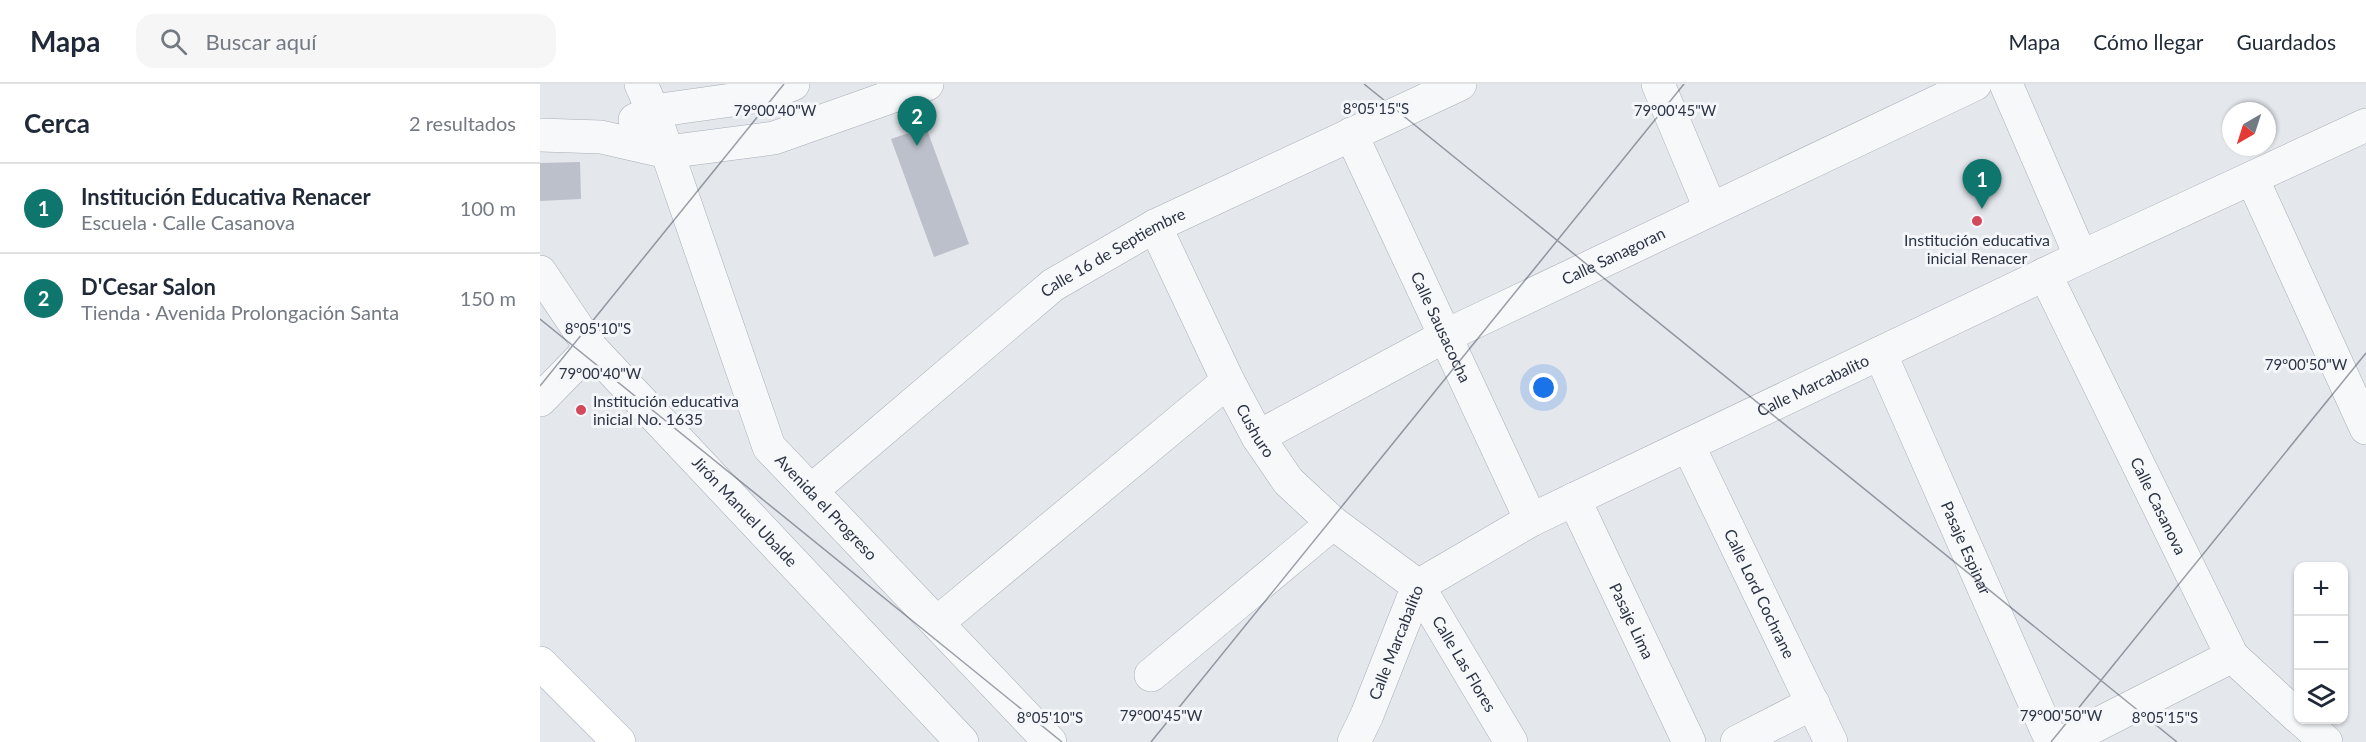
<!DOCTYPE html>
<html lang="es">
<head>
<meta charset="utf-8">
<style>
  :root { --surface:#fff; --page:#f6f6f7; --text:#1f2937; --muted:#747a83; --line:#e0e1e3; --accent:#0f766e }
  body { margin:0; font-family:Lato,sans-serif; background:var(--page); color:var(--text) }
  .controls { position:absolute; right:18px; bottom:18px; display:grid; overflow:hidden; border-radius:12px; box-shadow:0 2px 4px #0004 }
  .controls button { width:54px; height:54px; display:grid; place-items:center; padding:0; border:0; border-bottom:2px solid var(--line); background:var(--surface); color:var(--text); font:30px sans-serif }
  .compass { position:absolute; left:1682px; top:18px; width:54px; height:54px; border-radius:50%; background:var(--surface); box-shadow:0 2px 4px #0004; rotate:219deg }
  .you { position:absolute; left:1004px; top:304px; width:21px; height:21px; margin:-15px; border:4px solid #fff; border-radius:50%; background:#1a73e8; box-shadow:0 0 0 9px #1a73e833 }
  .badge { display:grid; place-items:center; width:39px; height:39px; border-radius:50%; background:var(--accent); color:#fff; font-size:20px; font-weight:700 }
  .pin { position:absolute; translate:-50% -50px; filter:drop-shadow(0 2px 3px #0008) }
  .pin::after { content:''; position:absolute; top:32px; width:21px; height:18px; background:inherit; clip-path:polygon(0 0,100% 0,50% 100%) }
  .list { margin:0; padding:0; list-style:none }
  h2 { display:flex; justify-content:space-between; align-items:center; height:78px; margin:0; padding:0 24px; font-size:26px }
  h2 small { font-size:20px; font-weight:400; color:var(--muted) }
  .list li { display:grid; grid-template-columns:39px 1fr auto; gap:18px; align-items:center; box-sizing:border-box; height:90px; padding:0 24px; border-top:2px solid var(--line) }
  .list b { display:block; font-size:22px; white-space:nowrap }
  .list p { margin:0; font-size:20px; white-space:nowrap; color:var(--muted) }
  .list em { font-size:20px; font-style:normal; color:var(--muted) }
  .icon { flex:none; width:33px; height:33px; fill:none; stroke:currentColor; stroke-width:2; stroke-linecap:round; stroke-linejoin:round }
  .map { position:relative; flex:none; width:1826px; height:658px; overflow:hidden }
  header { display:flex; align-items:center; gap:36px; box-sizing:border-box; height:84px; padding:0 30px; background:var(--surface); border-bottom:2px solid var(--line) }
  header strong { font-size:28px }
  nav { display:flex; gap:33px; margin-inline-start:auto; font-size:21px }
  .search { width:420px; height:54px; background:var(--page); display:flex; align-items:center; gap:15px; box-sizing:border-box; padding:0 21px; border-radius:18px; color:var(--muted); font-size:22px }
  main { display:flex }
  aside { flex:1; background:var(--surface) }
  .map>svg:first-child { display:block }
</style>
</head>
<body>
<header>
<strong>Mapa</strong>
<div class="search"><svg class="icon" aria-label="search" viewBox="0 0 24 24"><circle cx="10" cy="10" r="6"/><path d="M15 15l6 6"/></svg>Buscar aquí</div>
<nav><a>Mapa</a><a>Cómo llegar</a><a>Guardados</a></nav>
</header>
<main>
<aside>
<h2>Cerca<small>2 resultados</small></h2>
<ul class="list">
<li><span class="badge">1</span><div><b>Institución Educativa Renacer</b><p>Escuela · Calle Casanova</p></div><em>100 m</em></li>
<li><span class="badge">2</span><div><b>D'Cesar Salon</b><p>Tienda · Avenida Prolongación Santa</p></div><em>150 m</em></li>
</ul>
</aside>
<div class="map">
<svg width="1826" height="658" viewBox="0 0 1826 658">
  <rect width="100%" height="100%" fill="#e4e7ec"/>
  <g fill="#bbc0ca">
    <path d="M 386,43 L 429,160 L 394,173 L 351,55 Z"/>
    <path d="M 40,78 L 41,115 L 0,117 L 0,79 Z"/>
  </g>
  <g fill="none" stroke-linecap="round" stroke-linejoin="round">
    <g stroke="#a9aeb7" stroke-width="34">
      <g id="minor">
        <path id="s1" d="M 101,0 L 113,27 L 229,363 L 510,658"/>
        <path d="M 1118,0 L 1170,124"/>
        <path d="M 1466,0 L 1541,173"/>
        <path d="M 95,36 L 113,27 L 221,12 L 253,0"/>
        <path id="s2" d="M 811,50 L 991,436"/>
        <path d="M 0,51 L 61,53 L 127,68 L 234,54 L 387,0"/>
        <path d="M 1712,94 L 1826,344"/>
        <path id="s3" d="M 615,142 L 688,297 L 718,353 L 748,397 L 793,439 L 878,502 L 971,658"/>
        <path id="s4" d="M 0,188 L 51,264 L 422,658"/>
        <path id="s5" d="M 1505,190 L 1692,572 L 1758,633"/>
        <path id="s6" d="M 1340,269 L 1512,658"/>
        <path d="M 0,316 L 51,264"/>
        <path id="s7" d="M 718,353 L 905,252 L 1435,0"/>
        <path id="s8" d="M 1148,361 L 1291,658"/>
        <path id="s9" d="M 271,407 L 513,201 L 615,142 L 920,0"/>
        <path id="s10" d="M 1034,415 L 1149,658"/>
        <path d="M 397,539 L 688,297"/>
        <path d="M 611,591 L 793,439"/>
        <path d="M 1762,636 L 1786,658"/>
        <path id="s11" d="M 814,658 L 827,631 L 878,502 L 991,436 L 1541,173 L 1826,41"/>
        <path d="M 1197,658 L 1273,619"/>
        <path d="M 1523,658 L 1692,572"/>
      </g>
    </g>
    <g stroke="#a3abb8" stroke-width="34">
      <path id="major" d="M 0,579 L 79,658"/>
    </g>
    <use href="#minor" stroke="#f7f8fa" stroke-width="33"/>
    <use href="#major" stroke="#fff" stroke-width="33"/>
  </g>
  <path fill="none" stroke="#2b3445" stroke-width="1.5" stroke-opacity="0.45" d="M 824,0 L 1637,658M 0,235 L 522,658M 0,302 L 244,0M 611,658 L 1144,0M 1511,658 L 1826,269"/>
  <g fill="#d1495b" stroke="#f4f6f9" stroke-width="2">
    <circle cx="1437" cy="137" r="6"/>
    <circle cx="41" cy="326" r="6"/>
  </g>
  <g text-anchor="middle" stroke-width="6" stroke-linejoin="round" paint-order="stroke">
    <g font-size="16" fill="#2b3445" stroke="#f4f6f9">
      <text x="1437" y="162">Institución educativa<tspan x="1437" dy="18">inicial Renacer</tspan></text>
      <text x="53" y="323" text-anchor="start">Institución educativa<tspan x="53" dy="18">inicial No. 1635</tspan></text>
    </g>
    <g font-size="16" fill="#2b3445" stroke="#f4f6f9">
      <text dy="6" stroke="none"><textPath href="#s9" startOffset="386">Calle 16 de Septiembre</textPath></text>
      <text dy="6" stroke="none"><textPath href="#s7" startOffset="399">Calle Sanagoran</textPath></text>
      <text dy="6" stroke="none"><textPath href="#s2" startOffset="213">Calle Sausacocha</textPath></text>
      <text dy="6" stroke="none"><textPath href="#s11" startOffset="612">Calle Marcabalito</textPath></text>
      <text dy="6" stroke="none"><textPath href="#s3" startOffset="228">Cushuro</textPath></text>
      <text dy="6" stroke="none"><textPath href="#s5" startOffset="258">Calle Casanova</textPath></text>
      <text dy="6" stroke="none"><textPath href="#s1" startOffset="468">Avenida el Progreso</textPath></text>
      <text dy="6" stroke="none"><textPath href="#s4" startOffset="316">Jirón Manuel Ubalde</textPath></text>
      <text dy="6" stroke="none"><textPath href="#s6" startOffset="213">Pasaje Espinar</textPath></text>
      <text dy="6" stroke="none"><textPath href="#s8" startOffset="165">Calle Lord Cochrane</textPath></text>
      <text dy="6" stroke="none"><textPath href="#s10" startOffset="135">Pasaje Lima</textPath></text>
      <text dy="6" stroke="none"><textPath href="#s11" startOffset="108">Calle Marcabalito</textPath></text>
      <text dy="6" stroke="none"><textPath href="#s3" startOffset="546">Calle Las Flores</textPath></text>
    </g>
  </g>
  <g font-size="15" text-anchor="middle" fill="#2b3445" stroke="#f4f6f9" stroke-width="6" stroke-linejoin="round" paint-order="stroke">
    <text x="836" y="30">8°05'15"S</text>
    <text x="235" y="32">79°00'40"W</text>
    <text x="1135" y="32">79°00'45"W</text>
    <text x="58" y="250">8°05'10"S</text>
    <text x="1766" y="286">79°00'50"W</text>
    <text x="60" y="295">79°00'40"W</text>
    <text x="621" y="637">79°00'45"W</text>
    <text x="1521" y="637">79°00'50"W</text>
    <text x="510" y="639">8°05'10"S</text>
    <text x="1625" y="639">8°05'15"S</text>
  </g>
</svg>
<div class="controls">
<button>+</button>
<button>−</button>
<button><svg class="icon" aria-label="layers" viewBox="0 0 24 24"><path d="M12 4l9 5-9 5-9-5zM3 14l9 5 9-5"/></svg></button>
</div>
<svg class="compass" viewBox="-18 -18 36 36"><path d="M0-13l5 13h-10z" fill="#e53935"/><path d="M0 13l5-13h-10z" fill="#747a83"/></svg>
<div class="you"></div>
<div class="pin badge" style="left:1442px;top:125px">1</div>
<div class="pin badge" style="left:377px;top:62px">2</div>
</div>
</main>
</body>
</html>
